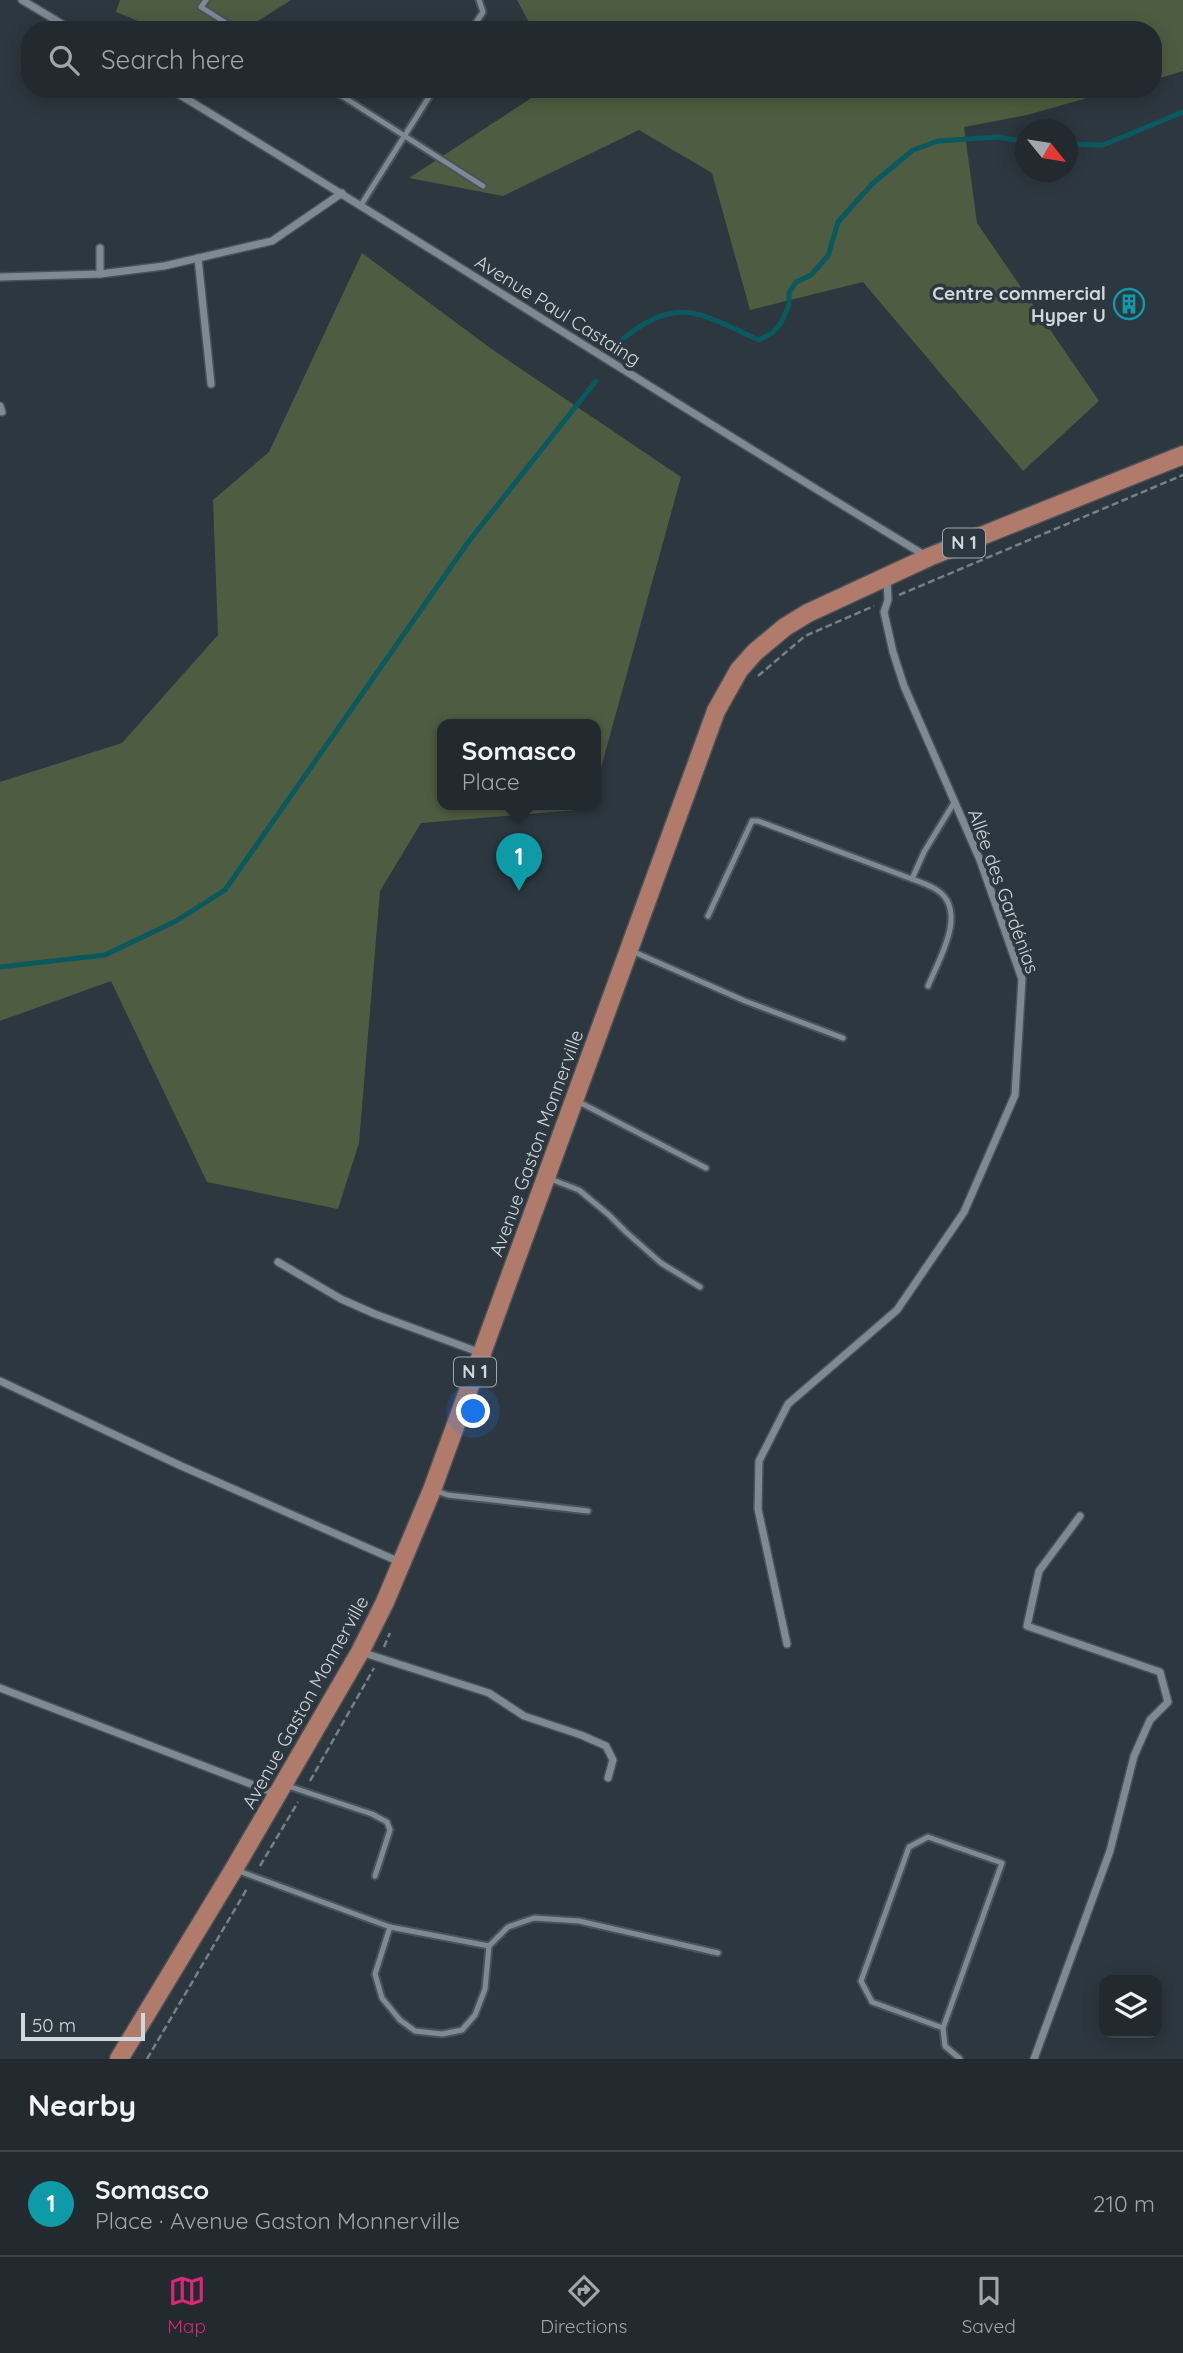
<!DOCTYPE html>
<html lang="en">
<head>
<meta charset="utf-8">
<style>
  :root { --surface:#22292f; --page:#2a3137; --text:#f1f3f6; --muted:#a2a6aa; --line:#3f454b; --accent:#db2777 }
  body { margin:0; font-family:Quicksand,sans-serif; background:var(--page); color:var(--text) }
  .controls { position:absolute; right:21px; bottom:21px; display:grid; overflow:hidden; border-radius:14px; box-shadow:0 4px 18px #0003 }
  .controls button { width:63px; height:63px; display:grid; place-items:center; padding:0; border:0; border-bottom:2px solid var(--line); background:var(--surface); color:var(--text); font:35px sans-serif }
  .compass { position:absolute; left:1015px; top:119px; width:63px; height:63px; border-radius:50%; background:var(--surface); box-shadow:0 4px 18px #0003; rotate:120deg }
  .scale { position:absolute; left:21px; bottom:18px; width:124px; box-sizing:border-box; padding-left:7px; border:4px solid #d1d8dd; border-top:0; font-size:19px; line-height:24px; white-space:nowrap; color:#d1d8dd; -webkit-text-stroke:5px #2d373f; paint-order:stroke }
  .you { position:absolute; left:474px; top:1412px; width:24px; height:24px; margin:-18px; border:5px solid #fff; border-radius:50%; background:#1a73e8; box-shadow:0 0 0 10px #1a73e833 }
  .badge { display:grid; place-items:center; width:46px; height:46px; border-radius:50%; background:var(--accent); color:#fff; font-size:23px; font-weight:700 }
  .pin { position:absolute; translate:-50% -58px; filter:drop-shadow(0 2px 4px #0008) }
  .pin::after { content:''; position:absolute; top:37px; width:24px; height:21px; background:inherit; clip-path:polygon(0 0,100% 0,50% 100%) }
  .popup { position:absolute; left:437px; top:719px; width:164px; height:91px; box-sizing:border-box; display:grid; place-content:center; border-radius:14px; background:var(--surface); filter:drop-shadow(0 2px 5px #0005); font-size:23px; white-space:nowrap; color:var(--muted) }
  .popup b { font-size:26px; color:var(--text) }
  .popup::after { content:''; position:absolute; left:50%; top:100%; margin-left:-14px; border:14px solid transparent; border-top-color:var(--surface) }
  .list { margin:0; padding:0; list-style:none }
  h2 { display:flex; justify-content:space-between; align-items:center; height:91px; margin:0; padding:0 28px; font-size:30px }
  h2 small { font-size:23px; font-weight:400; color:var(--muted) }
  .list li { display:grid; grid-template-columns:46px 1fr auto; gap:21px; align-items:center; box-sizing:border-box; height:105px; padding:0 28px; border-top:2px solid var(--line) }
  .list b { display:block; font-size:26px; white-space:nowrap }
  .list p { margin:0; font-size:23px; white-space:nowrap; color:var(--muted) }
  .list em { font-size:23px; font-style:normal; color:var(--muted) }
  .icon { flex:none; width:38px; height:38px; fill:none; stroke:currentColor; stroke-width:2; stroke-linecap:round; stroke-linejoin:round }
  .map { position:relative; flex:none; width:1183px; height:2059px; overflow:hidden }
  .search { position:absolute; background:var(--surface); box-shadow:0 4px 18px #0003; left:21px; right:21px; top:21px; height:77px; display:flex; align-items:center; gap:18px; box-sizing:border-box; padding:0 24px; border-radius:28px; color:var(--muted); font-size:26px }
  .sheet { height:196px; background:var(--surface) }
  nav { display:flex; justify-content:space-around; align-items:center; box-sizing:border-box; height:98px; border-top:2px solid var(--line); background:var(--surface); font-size:19px; color:var(--muted) }
  nav a { display:grid; justify-items:center; gap:4px }
  nav .on { color:var(--accent) }
  .map>svg:first-child { display:block }
</style>
</head>
<body>
<div class="map">
<svg width="1183" height="2059" viewBox="0 0 1183 2059">
  <rect width="100%" height="100%" fill="#2d373f"/>
  <g fill="#4e5d41">
    <path d="M 120,0 L 291,0 L 244,30 L 160,30 L 116,12 Z"/>
    <path d="M 517,0 L 1183,0 L 1183,71 L 1153,80 L 1153,30 L 533,30 Z"/>
    <path d="M 545,89 L 1119,89 L 1027,115 L 964,127 L 977,223 L 1099,401 L 1023,471 L 863,282 L 750,310 L 712,173 L 639,130 L 503,196 L 409,178 Z"/>
    <path d="M 362,253 L 493,350 L 681,477 L 596,786 L 596,725 L 442,725 L 442,805 L 591,805 L 589,809 L 421,823 L 380,891 L 359,1143 L 338,1209 L 207,1182 L 111,981 L 0,1021 L 0,782 L 122,743 L 218,635 L 213,500 L 269,452 Z"/>
  </g>
  <g fill="none" stroke-linecap="round" stroke-linejoin="round">
    <g stroke="#09595f" stroke-width="5">
      <path d="M 1068,144 L 1103,145 L 1183,112"/>
      <path d="M 619,342 C 678,294 697,312 759,340 L 772,333 L 781,323 L 789,305 L 789,293 L 796,282 L 811,275 L 828,256 L 838,222 L 872,184 L 913,150 L 938,141 L 998,137 L 1026,142"/>
      <path d="M 0,967 L 105,955 L 176,921 L 225,890 L 469,541 L 596,381"/>
    </g>
    <g stroke="#4a5259" stroke-width="9">
      <g id="service">
        <path d="M 206,0 L 201,7 L 237,30"/>
        <path d="M 471,30 L 483,12 L 479,0"/>
        <path d="M 331,89 L 483,186"/>
        <path d="M 361,205 L 434,89"/>
        <path d="M 912,879 C 920,882 929,885 937,890 C 969,911 938,961 928,986"/>
        <path d="M 708,916 L 752,821 L 758,821 L 912,879 L 924,852 L 955,801"/>
        <path d="M 632,951 L 745,1001 L 843,1038"/>
        <path d="M 579,1102 L 706,1168"/>
        <path d="M 548,1178 L 579,1190 L 609,1215 L 626,1232 L 661,1263 L 700,1287"/>
        <path d="M 436,1491 L 448,1495 L 588,1511"/>
        <path d="M 285,1785 L 372,1814 L 387,1822 L 390,1830 L 375,1876"/>
        <path d="M 239,1871 L 390,1927 L 489,1946 L 508,1927 L 534,1918 L 579,1921 L 718,1953"/>
        <path d="M 390,1927 L 375,1974 L 382,1998 L 400,2020 L 415,2031 L 442,2034 L 462,2030 L 475,2015 L 485,1989 L 489,1946"/>
        <path d="M 943,2028 L 872,2002 L 861,1981 L 909,1847 L 928,1837 L 1002,1863 L 943,2028 L 945,2046 L 960,2059"/>
      </g>
    </g>
    <g stroke="#4a5259" stroke-width="10">
      <g id="minor">
        <path d="M 22,0 L 72,30"/>
        <path d="M 170,89 C 424,242 672,403 926,556"/>
        <path d="M 198,258 L 211,384"/>
        <path d="M 100,274 L 100,248"/>
        <path d="M 0,277 L 100,274 L 164,266 L 272,241 L 342,193"/>
        <path d="M 0,406 L 2,412"/>
        <path d="M 278,1262 L 341,1299 L 375,1314 L 481,1353"/>
        <path d="M 0,1381 L 179,1465 L 402,1563"/>
        <path d="M 787,1644 L 758,1509 L 759,1461 L 788,1404 L 897,1310 L 964,1212 L 1015,1095 L 1022,979 L 980,860 L 904,686 L 893,652 L 884,612 L 888,600 L 887,578"/>
        <path d="M 361,1652 L 489,1693 L 524,1716 L 581,1735 L 606,1746 L 613,1760 L 608,1778"/>
        <path d="M 0,1688 L 277,1794"/>
        <path d="M 1034,2059 L 1110,1851 L 1134,1756 L 1150,1720 L 1168,1702 L 1160,1672 L 1027,1626 L 1039,1571 L 1080,1516"/>
      </g>
    </g>
    <g stroke="#4a5259" stroke-width="21">
      <path id="primary" d="M 119,2059 L 234,1869 L 360,1652 L 385,1602 L 432,1490 L 716,711 L 739,670 L 755,652 L 785,627 L 808,613 L 929,557 L 1183,455"/>
    </g>
    <g stroke="#788087" stroke-width="2.5" stroke-dasharray="7 3.5" stroke-linecap="butt">
      <path d="M 899,595 L 1183,475"/>
      <path d="M 758,676 L 805,636 L 874,606"/>
      <path d="M 384,1647 L 390,1633"/>
      <path d="M 310,1781 L 374,1668"/>
      <path d="M 260,1866 L 298,1802"/>
      <path d="M 147,2059 L 248,1887"/>
    </g>
    <use href="#service" stroke="#7d8993" stroke-width="5"/>
    <use href="#minor" stroke="#7d8993" stroke-width="7"/>
    <use href="#primary" stroke="#b17b6b" stroke-width="18"/>
  </g>
  <defs>
    <g id="building-ring" transform="scale(1.575)"><circle r="9.5" fill="#2d373f" stroke="#0f9aa8" stroke-width="1.5"/><path d="M-4-6H4V6H1V3H-1V6H-4ZM-2.5-4.3h1.7v1.8h-1.7ZM.8-4.3h1.7v1.8H.8ZM-2.5-1h1.7V.8h-1.7ZM.8-1h1.7V.8H.8Z" fill="#0f9aa8"/></g>
  </defs>
  <g fill-rule="evenodd">
    <use href="#building-ring" x="1129" y="304"/>
  </g>
  <g text-anchor="middle" stroke-width="7" stroke-linejoin="round" paint-order="stroke">
    <g fill="#2d373f" stroke="#a0a8ae" stroke-width="2">
      <rect x="943" y="528.5" width="42" height="29" rx="5"/>
      <rect x="454" y="1357.5" width="42" height="29" rx="5"/>
    </g>
    <g font-size="18" font-weight="bold" fill="#d1d8dd">
      <text x="964" y="549">N 1</text>
      <text x="475" y="1378">N 1</text>
    </g>
    <g font-size="19" font-weight="bold" fill="#d1d8dd" stroke="#2d373f" text-anchor="end">
      <text x="1106" y="300">Centre commercial<tspan x="1106" dy="22">Hyper U</tspan></text>
    </g>
    <g font-size="19" fill="#d1d8dd" stroke="#2d373f">
      <text transform="translate(558 310) rotate(32)" y="7">Avenue Paul Castaing</text>
      <text transform="translate(1004 891) rotate(70)" y="7">Allée des Gardénias</text>
      <text transform="translate(536 1143) rotate(-70)" y="7">Avenue Gaston Monnerville</text>
      <text transform="translate(305 1702) rotate(-61)" y="7">Avenue Gaston Monnerville</text>
    </g>
  </g>
</svg>
<div class="controls">
<button><svg class="icon" aria-label="layers" viewBox="0 0 24 24"><path d="M12 4l9 5-9 5-9-5zM3 14l9 5 9-5"/></svg></button>
</div>
<svg class="compass" viewBox="-18 -18 36 36"><path d="M0-13l5 13h-10z" fill="#e53935"/><path d="M0 13l5-13h-10z" fill="#a2a6aa"/></svg>
<div class="scale">50 m</div>
<div class="you"></div>
<div class="pin badge" style="left:519px;top:891px;background:#0f9aa8">1</div>
<div class="popup"><b>Somasco</b>Place</div>
<div class="search"><svg class="icon" aria-label="search" viewBox="0 0 24 24"><circle cx="10" cy="10" r="6"/><path d="M15 15l6 6"/></svg>Search here</div>
</div>
<section class="sheet">
<h2>Nearby<small></small></h2>
<ul class="list">
<li><span class="badge" style="background:#0f9aa8">1</span><div><b>Somasco</b><p>Place · Avenue Gaston Monnerville</p></div><em>210 m</em></li>
</ul>
</section>
<nav>
<a class="on"><svg class="icon" aria-label="map" viewBox="0 0 24 24"><path d="M3 6l6-2 6 2 6-2v14l-6 2-6-2-6 2zM9 4v14M15 6v14"/></svg>Map</a>
<a><svg class="icon" aria-label="directions" viewBox="0 0 24 24"><path d="M12 3l9 9-9 9-9-9zM9 14v-3h6M13 9l2 2-2 2"/></svg>Directions</a>
<a><svg class="icon" aria-label="saved" viewBox="0 0 24 24"><path d="M7 4h10v16l-5-4-5 4z"/></svg>Saved</a>
</nav>
</body>
</html>
